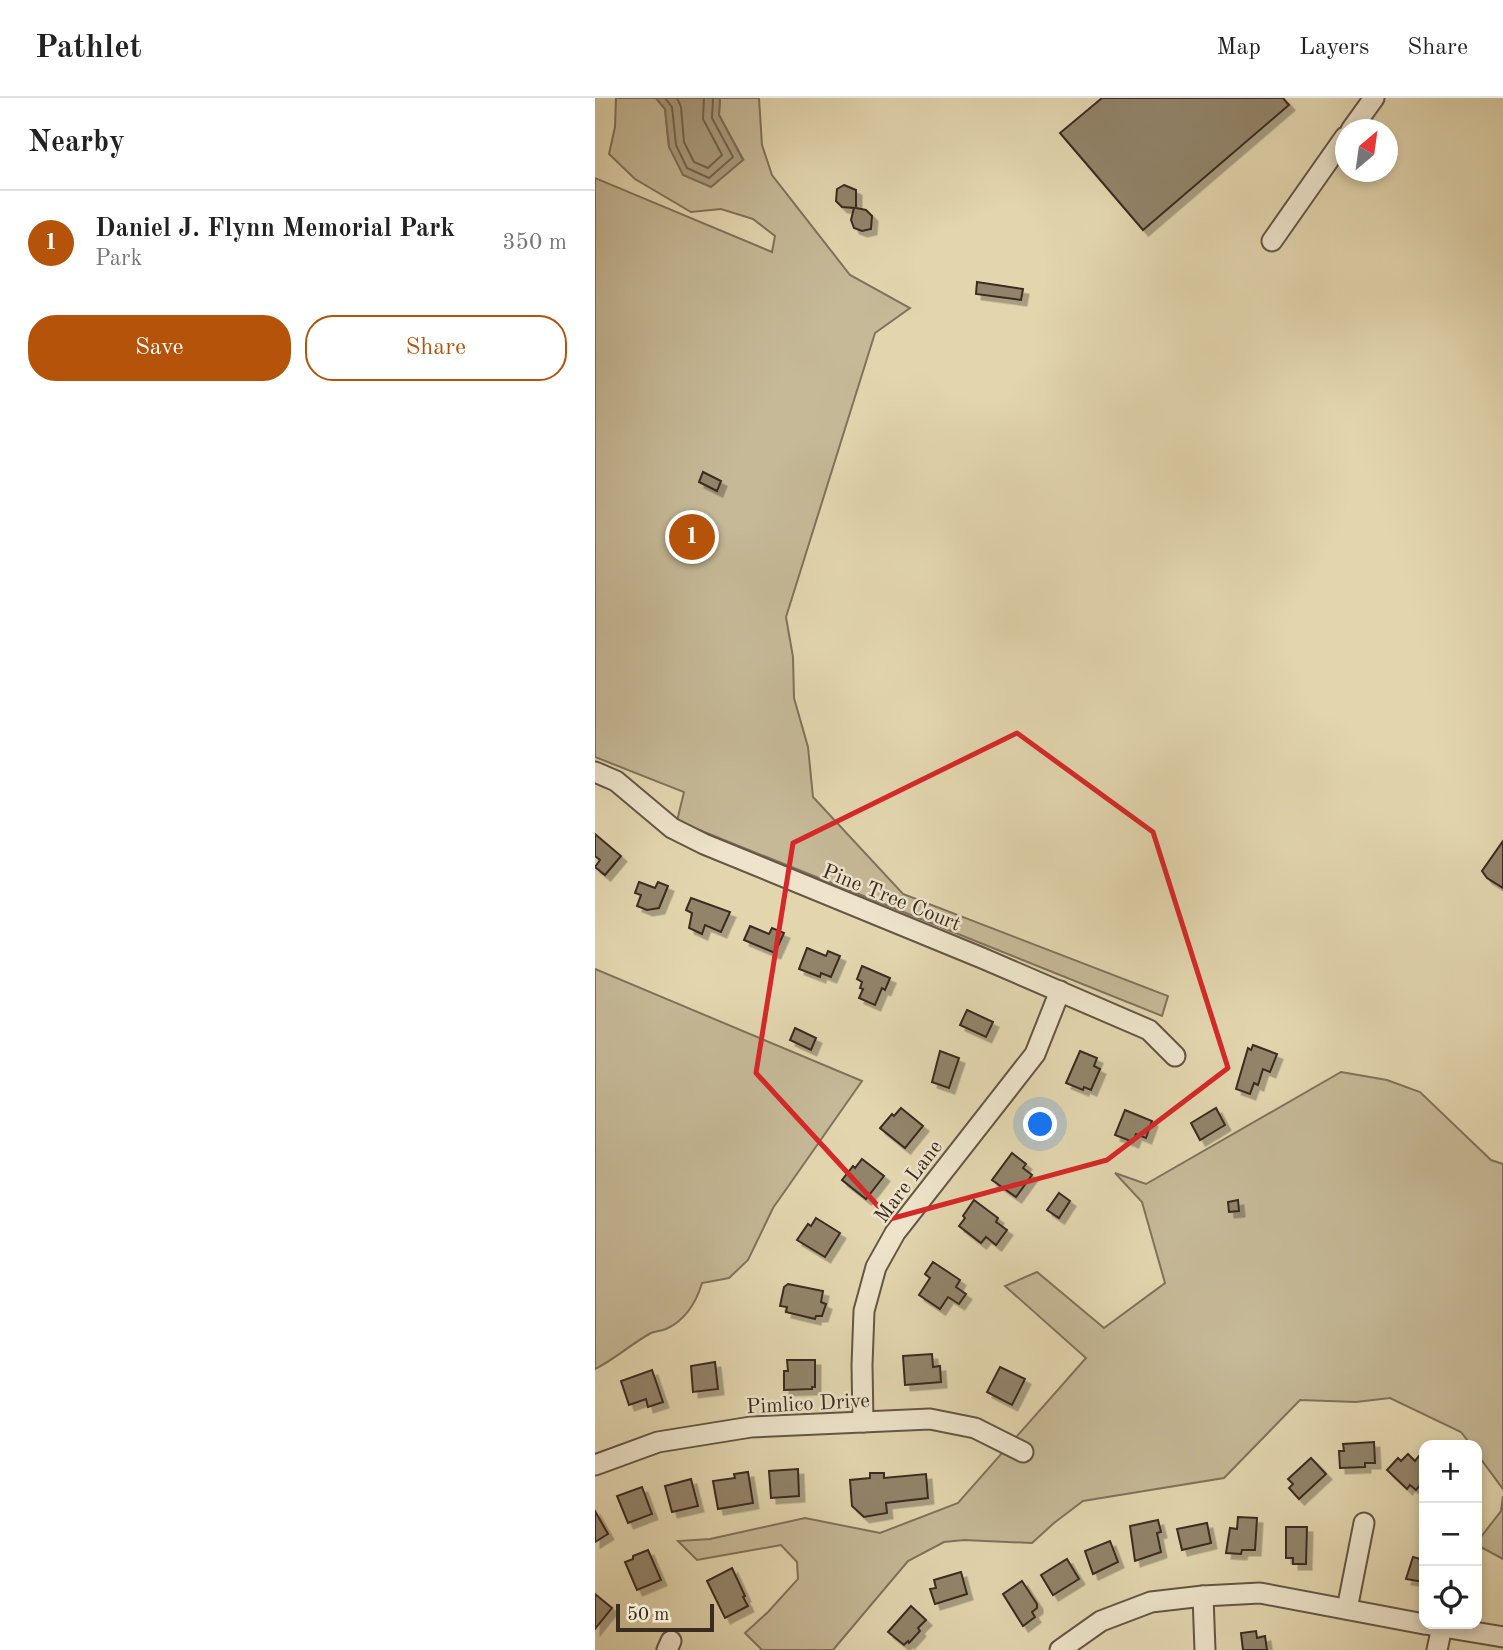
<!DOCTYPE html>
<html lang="en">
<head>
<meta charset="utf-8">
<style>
  :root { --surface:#fff; --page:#f6f6f6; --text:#222; --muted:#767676; --line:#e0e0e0; --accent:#b45309 }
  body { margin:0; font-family:"Old Standard TT",serif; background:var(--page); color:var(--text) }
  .controls { position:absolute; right:21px; bottom:21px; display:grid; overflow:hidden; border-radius:14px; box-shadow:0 4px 10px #0003 }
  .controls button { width:63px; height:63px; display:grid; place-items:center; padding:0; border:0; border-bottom:2px solid var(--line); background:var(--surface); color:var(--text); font:35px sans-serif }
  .compass { position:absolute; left:740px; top:21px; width:63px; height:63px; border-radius:50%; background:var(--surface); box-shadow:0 4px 10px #0003; rotate:29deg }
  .scale { position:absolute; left:21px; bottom:18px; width:98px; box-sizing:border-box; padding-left:7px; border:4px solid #3a2b20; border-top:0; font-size:19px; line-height:24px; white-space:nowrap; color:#3a2b20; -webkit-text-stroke:5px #ede4cb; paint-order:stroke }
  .you { position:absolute; left:446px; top:1027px; width:24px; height:24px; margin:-18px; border:5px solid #fff; border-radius:50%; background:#1a73e8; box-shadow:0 0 0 10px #1a73e833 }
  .badge { display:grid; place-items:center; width:46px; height:46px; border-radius:50%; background:var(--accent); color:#fff; font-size:23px; font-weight:700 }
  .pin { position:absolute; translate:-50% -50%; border:4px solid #fff; box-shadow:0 2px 7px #0006 }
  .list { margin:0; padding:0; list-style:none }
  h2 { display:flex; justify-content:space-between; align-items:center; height:91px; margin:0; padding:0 28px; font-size:30px }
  h2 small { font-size:23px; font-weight:400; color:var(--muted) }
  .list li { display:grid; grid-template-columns:46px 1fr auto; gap:21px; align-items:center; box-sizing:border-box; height:105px; padding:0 28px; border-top:2px solid var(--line) }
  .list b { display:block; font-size:26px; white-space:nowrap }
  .list p { margin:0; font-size:23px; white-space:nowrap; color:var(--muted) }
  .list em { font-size:23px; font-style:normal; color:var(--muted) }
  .actions { display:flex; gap:14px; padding:21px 28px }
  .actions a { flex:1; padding:16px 0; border:2px solid var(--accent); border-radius:28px; text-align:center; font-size:24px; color:var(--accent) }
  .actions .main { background:var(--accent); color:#fff }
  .icon { flex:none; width:38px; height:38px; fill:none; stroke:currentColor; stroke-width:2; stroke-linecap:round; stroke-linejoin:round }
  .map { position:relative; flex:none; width:908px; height:1552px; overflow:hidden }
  header { display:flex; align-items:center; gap:42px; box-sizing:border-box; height:98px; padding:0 35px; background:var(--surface); border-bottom:2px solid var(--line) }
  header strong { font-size:33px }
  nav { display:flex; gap:38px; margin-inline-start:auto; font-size:24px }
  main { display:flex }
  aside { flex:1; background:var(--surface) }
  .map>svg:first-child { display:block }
</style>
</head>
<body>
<header>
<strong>Pathlet</strong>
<nav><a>Map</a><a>Layers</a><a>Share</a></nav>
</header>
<main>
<aside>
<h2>Nearby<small></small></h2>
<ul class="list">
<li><span class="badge">1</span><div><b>Daniel J. Flynn Memorial Park</b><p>Park</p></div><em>350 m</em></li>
</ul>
<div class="actions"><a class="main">Save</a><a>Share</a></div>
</aside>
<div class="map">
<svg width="908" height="1552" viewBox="0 0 908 1552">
  <defs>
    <filter id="shadow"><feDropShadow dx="5.5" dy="5.5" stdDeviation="0" flood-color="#0004"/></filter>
  </defs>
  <rect width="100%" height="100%" fill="#e3d6af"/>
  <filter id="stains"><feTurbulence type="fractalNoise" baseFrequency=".00286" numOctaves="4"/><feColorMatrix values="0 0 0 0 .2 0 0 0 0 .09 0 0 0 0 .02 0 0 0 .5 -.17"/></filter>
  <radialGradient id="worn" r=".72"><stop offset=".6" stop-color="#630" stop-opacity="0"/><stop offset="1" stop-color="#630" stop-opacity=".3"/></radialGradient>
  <g fill="#c6b997" stroke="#80725c" stroke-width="2">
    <path d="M 21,0 L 61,0 L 70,11 L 74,49 L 148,61 L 124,17 L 125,0 L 164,0 L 167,47 L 177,77 L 255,177 L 315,210 L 280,235 L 191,519 L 198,559 L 199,600 L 213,649 L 218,699 L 308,796 L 573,898 L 567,918 L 82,723 L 89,694 L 0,659 L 0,80 L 177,154 L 180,138 L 158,121 L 126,111 L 96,114 L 40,81 L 14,56 L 20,29 Z"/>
    <path d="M 0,871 L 267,983 L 178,1110 L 153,1162 L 134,1180 L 107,1185 C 101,1205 91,1222 71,1231 C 66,1233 60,1233 56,1235 C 36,1246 20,1261 0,1271 Z"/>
    <path d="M 746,974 L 792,982 L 825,994 L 896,1062 L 908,1066 L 908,1391 L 882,1356 L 882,1347 L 876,1347 L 866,1334 L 795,1300 L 761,1304 L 705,1302 L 629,1380 L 488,1403 L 459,1425 L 437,1445 L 369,1442 L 349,1444 L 313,1463 L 238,1552 L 167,1552 L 150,1535 L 173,1514 L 203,1481 L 202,1464 L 186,1447 L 102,1462 L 83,1443 L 115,1441 L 210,1420 L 285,1435 L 363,1405 L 491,1260 L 410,1188 L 442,1174 L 509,1230 L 570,1185 L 547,1104 L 520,1075 L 551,1086 Z"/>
    <path d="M 908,1398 L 908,1461 L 882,1447 L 882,1444 L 906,1413 Z"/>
  </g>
  <path fill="#aa9c7e" stroke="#7d6f58" stroke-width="2" d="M 61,0 L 125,0 L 124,17 L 148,62 L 116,89 L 88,77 L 74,49 L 70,11 Z"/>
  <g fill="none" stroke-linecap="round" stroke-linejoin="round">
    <g stroke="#72644f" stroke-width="2">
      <path d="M 70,0 L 77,9 L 81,47 L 92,70 L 114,80 L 138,59 L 117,20 L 118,0"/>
      <path d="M 82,0 L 86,9 L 89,44 L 99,64 L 113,70 L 127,57 L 108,21 L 109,0"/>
    </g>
  </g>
  <g fill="#92846a" stroke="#3a2b20" stroke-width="2" filter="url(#shadow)">
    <path d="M 507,0 L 688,0 L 694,7 L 548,132 L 465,35 Z"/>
    <path d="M 249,87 L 261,92 L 261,110 L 271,112 L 277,118 L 276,131 L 267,133 L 259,130 L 256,122 L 259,110 L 247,109 L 241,103 L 242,91 Z"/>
    <path d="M 382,184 L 428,191 L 426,202 L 381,196 Z"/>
    <path d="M 108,374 L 126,383 L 122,393 L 104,384 Z"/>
    <path d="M 0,736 L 26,758 L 10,777 L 0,769 L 5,762 L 0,758 Z"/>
    <path d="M 908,743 L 908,790 L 892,780 L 887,773 Z"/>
    <path d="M 44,784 L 60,790 L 63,784 L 73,788 L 64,810 L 52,812 L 42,808 L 46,797 L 40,795 Z"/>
    <path d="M 96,800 L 135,814 L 126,834 L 110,827 L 107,836 L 94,830 L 97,815 L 91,812 Z"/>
    <path d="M 155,828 L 174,836 L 177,830 L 189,835 L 180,855 L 149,842 Z"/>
    <path d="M 212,850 L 231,858 L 233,853 L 245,858 L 236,879 L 226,875 L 225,879 L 204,871 Z"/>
    <path d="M 267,868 L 295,880 L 290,892 L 287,890 L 280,907 L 264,900 L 268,891 L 265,890 L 267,884 L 262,881 Z"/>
    <path d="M 372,912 L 398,924 L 391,939 L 365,927 Z"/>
    <path d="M 200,930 L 221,940 L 216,952 L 195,942 Z"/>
    <path d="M 658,947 L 682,956 L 675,974 L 668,971 L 663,987 L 659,985 L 655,996 L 641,991 L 653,950 L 656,952 Z"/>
    <path d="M 345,953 L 364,960 L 354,990 L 337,984 Z"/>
    <path d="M 485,953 L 502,960 L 499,968 L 505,971 L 496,992 L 489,989 L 488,992 L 471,985 Z"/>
    <path d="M 306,1010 L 328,1028 L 310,1050 L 285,1030 L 297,1016 L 299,1018 Z"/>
    <path d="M 621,1010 L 630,1027 L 605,1042 L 596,1025 Z"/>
    <path d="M 530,1012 L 557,1023 L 551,1040 L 541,1036 L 538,1044 L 520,1037 Z"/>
    <path d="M 417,1055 L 431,1066 L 428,1070 L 437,1077 L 421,1099 L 397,1082 Z"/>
    <path d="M 267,1061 L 289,1078 L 271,1101 L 247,1082 L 258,1068 L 260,1070 Z"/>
    <path d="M 464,1095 L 475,1103 L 464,1120 L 452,1112 Z"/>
    <path d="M 379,1102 L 403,1120 L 401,1124 L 412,1132 L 401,1147 L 391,1139 L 386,1145 L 364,1128 L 370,1120 L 368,1118 Z"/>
    <path d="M 643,1102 L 644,1113 L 634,1114 L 633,1104 Z"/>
    <path d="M 221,1120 L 245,1135 L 230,1159 L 202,1142 L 213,1126 L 216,1128 Z"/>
    <path d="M 338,1164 L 365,1182 L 361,1189 L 371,1196 L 364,1206 L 353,1199 L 345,1211 L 324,1197 L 335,1180 L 330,1176 Z"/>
    <path d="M 193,1186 L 228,1193 L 226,1204 L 231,1206 L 227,1218 L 221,1218 L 220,1221 L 191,1214 L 192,1209 L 185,1208 L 189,1189 Z"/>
    <path d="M 337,1256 L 338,1269 L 345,1268 L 346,1284 L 310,1287 L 308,1258 Z"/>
    <path d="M 192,1262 L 220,1262 L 220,1289 L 217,1289 L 217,1291 L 189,1292 L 189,1273 L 193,1273 Z"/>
    <path d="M 120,1264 L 123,1291 L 98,1294 L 96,1268 Z"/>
    <path d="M 405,1269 L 430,1281 L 417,1307 L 392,1294 Z"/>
    <path d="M 57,1272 L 68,1304 L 53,1309 L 51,1301 L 34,1307 L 26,1283 Z"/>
    <path d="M 779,1344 L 780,1365 L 770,1365 L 770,1369 L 745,1370 L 744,1353 L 749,1353 L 748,1346 Z"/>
    <path d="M 829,1352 L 829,1382 L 821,1392 L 815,1387 L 812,1391 L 792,1372 L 803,1360 L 806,1363 L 813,1356 L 820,1363 Z"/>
    <path d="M 716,1360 L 731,1376 L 704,1401 L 694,1390 L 698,1386 L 693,1381 Z"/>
    <path d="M 203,1371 L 204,1398 L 176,1400 L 174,1373 Z"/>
    <path d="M 153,1374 L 158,1405 L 123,1411 L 118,1383 L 140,1380 L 139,1376 Z"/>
    <path d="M 275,1375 L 289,1375 L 289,1380 L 331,1376 L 333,1400 L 291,1405 L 292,1415 L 269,1419 L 257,1408 L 255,1382 L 275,1380 Z"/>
    <path d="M 96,1381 L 103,1408 L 77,1414 L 70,1388 Z"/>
    <path d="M 47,1389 L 57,1416 L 33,1425 L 22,1398 Z"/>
    <path d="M 0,1413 L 13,1436 L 0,1444 Z"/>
    <path d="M 643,1419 L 662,1420 L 660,1452 L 647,1452 L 646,1456 L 631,1455 L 635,1430 L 642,1431 Z"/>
    <path d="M 563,1422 L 566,1434 L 562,1435 L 566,1454 L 540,1463 L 535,1428 Z"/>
    <path d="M 612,1425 L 616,1445 L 587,1452 L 582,1431 Z"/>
    <path d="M 691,1429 L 712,1429 L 711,1466 L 698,1466 L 698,1460 L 691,1460 Z"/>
    <path d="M 515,1443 L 523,1464 L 498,1476 L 490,1453 Z"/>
    <path d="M 53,1452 L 66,1482 L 42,1492 L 30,1464 L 38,1461 L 38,1458 Z"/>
    <path d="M 818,1459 L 829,1462 L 829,1484 L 811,1481 Z"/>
    <path d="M 472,1461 L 484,1481 L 458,1497 L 446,1477 Z"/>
    <path d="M 137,1470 L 150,1498 L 148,1499 L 153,1508 L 130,1520 L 112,1483 Z"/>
    <path d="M 366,1474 L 372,1496 L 340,1506 L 335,1491 L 341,1490 L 339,1482 Z"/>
    <path d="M 427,1483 L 442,1506 L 442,1510 L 437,1514 L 440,1519 L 428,1528 L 408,1496 Z"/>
    <path d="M 0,1496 L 17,1510 L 0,1531 Z"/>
    <path d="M 316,1508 L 331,1522 L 323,1530 L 325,1533 L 314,1545 L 313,1543 L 309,1547 L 293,1534 Z"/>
    <path d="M 661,1533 L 662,1540 L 670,1538 L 672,1552 L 648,1552 L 646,1535 Z"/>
  </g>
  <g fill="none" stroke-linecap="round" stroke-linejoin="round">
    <g stroke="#645644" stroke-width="23">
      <g id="minor">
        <path d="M 756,32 L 779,0"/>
        <path d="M 677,143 L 750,39"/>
        <path d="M 0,674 L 21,683 L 77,730 L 109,746 L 387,860 L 554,932 L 580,958"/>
        <path d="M 268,1324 L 267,1267 L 269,1213 L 281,1169 L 300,1135 L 440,956 L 465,893"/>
        <path d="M 0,1367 L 63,1344 L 156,1329 L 335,1321 L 380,1330 L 428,1354"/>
        <path d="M 608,1498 L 610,1552"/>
        <path d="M 752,1511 L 769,1425"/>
        <path d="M 830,1526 L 908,1539"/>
        <path d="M 72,1552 L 76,1543"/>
        <path d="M 465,1552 L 506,1523 L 556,1504 L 608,1498 L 665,1495 L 829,1526"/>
        <path d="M 842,1552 L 847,1529"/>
      </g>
    </g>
    <use href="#minor" stroke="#ede4cb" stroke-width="19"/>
  </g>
  <path fill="none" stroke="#d62828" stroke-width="5" stroke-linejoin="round" d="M 422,635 L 558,734 L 633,970 L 512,1062 L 295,1121 L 161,975 L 198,745 Z"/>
  <g text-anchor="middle" stroke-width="5" stroke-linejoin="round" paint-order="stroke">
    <g font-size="21" fill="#3a2b20" stroke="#ede4cb">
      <text transform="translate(297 799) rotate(22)" y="7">Pine Tree Court</text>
      <text transform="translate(313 1083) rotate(-53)" y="7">Mare Lane</text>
      <text transform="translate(213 1305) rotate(-3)" y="7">Pimlico Drive</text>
    </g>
  </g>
  <rect width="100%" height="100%" filter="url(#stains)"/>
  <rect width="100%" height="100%" fill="url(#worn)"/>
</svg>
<div class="controls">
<button>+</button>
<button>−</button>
<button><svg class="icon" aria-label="locate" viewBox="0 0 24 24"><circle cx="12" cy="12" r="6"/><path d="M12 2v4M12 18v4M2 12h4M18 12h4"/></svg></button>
</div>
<svg class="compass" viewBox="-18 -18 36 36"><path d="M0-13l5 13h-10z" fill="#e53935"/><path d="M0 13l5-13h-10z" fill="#767676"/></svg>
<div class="scale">50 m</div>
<div class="you"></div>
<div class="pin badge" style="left:97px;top:439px">1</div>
</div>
</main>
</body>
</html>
